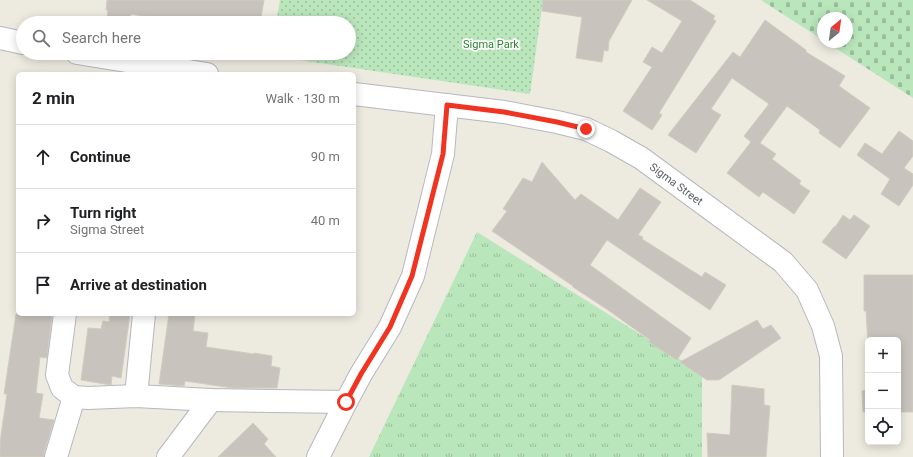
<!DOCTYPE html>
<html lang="en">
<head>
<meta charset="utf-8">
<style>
  :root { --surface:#fff; --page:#f6f6f6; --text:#202124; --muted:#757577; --line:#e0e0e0 }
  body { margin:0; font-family:Roboto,sans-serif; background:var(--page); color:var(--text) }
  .controls { position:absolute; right:12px; bottom:12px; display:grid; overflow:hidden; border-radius:6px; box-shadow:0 2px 10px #0003 }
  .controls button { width:36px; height:36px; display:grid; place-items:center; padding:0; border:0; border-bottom:1px solid var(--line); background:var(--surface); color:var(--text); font:20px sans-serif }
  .compass { position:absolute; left:817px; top:12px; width:36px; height:36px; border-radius:50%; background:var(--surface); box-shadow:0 2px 10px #0003; rotate:29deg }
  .stop { position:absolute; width:12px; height:12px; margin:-9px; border:3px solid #f13421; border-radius:50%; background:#fff }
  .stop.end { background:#f13421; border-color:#fff; box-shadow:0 1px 4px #0008 }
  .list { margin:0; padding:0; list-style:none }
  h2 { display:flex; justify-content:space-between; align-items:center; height:52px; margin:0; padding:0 16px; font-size:17px }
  h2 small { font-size:13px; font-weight:400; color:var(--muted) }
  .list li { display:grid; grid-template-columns:26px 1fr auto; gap:12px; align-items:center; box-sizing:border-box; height:64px; padding:0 16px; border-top:1px solid var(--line) }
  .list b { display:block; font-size:15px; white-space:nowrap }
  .list p { margin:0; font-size:13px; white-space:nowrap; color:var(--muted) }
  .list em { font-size:13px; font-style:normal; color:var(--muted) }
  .icon { flex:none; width:22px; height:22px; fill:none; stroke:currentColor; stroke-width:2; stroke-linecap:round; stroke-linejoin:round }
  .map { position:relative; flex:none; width:913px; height:457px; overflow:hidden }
  .search { position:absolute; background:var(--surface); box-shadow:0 2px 10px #0003; left:16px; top:16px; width:340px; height:44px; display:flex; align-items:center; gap:10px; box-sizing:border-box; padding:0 14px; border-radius:22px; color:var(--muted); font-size:15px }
  .panel { position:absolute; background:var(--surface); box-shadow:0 2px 10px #0003; left:16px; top:72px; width:340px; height:244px; border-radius:6px }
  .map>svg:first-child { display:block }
</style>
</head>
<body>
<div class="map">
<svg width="913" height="457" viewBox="0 0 913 457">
  <defs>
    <pattern id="grass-tufts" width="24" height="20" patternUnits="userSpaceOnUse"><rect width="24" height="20" fill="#bae6bb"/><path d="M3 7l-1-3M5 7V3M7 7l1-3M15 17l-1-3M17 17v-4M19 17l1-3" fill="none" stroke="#9abe9b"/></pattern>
    <pattern id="cemetery-stones" width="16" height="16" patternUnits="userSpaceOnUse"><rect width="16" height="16" fill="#bae6bb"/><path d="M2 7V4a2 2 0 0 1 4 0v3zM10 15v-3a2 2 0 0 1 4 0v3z" fill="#9abe9b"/></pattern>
    <pattern id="park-dots" width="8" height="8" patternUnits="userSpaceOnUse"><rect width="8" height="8" fill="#bae6bb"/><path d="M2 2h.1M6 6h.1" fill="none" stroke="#9abe9b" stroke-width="1.8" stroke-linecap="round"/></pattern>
  </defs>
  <rect width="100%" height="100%" fill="#edeae0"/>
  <path fill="url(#grass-tufts)" d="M 477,232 L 702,373 L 702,457 L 369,457 Z"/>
  <path fill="url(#cemetery-stones)" d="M 761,0 L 913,0 L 913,98 L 826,42 L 847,42 L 847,18 L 823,18 L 823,40 Z"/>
  <path fill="url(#park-dots)" d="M 280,0 L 543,0 L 530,94 L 272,56 L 272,53 L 349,53 L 349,23 L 276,23 Z"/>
  <g fill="#c8c4bd" stroke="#d2ccbe">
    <path d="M 107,0 L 264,0 L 260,23 L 184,23 L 131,14 L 130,22 L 107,19 L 108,10 L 106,10 Z"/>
    <path d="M 543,0 L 632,0 L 609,41 L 608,51 L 604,50 L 602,62 L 576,58 L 582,17 L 542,11 Z"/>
    <path d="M 647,0 L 690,0 L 715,16 L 713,19 L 716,21 L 659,113 L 662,115 L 652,130 L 623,111 L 652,67 L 643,62 L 652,47 L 662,53 L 682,21 Z"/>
    <path d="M 765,20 L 806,50 L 806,52 L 845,76 L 839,86 L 870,108 L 840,148 L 819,133 L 820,130 L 787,106 L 760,143 L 776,154 L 772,159 L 801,181 L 799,184 L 810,191 L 794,214 L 763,192 L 759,197 L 727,173 L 751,142 L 744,136 L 769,104 L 732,78 L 711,109 L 721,115 L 696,153 L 668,135 L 733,52 L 740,57 Z"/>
    <path d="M 899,131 L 913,141 L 913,156 L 904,168 L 913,174 L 913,185 L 899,206 L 881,194 L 890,179 L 857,155 L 865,143 L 882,154 Z"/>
    <path d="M 542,162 L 575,200 L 581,194 L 618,220 L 640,188 L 661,202 L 638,235 L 643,237 L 642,239 L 702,277 L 705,272 L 726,285 L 710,310 L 607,240 L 590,265 L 691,338 L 677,360 L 649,342 L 650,340 L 608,310 L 573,287 L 573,286 L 492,231 L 507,211 L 503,209 L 523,178 L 532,182 Z"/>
    <path d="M 843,215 L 850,220 L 854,215 L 870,226 L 846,259 L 822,242 L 834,227 L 836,226 Z"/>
    <path d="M 864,275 L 913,275 L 913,412 L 898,412 L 898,340 L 868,340 L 868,345 L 866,311 L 864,311 Z"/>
    <path d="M 16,314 L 52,314 L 47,358 L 40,357 L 36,393 L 43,394 L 39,418 L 54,420 L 44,453 L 44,457 L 0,457 L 0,442 L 7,394 L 4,394 Z"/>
    <path d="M 110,314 L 130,314 L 121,378 L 112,376 L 111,385 L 81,380 L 88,328 L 101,329 L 103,321 L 109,322 Z"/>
    <path d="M 169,314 L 195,314 L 193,331 L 208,333 L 206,347 L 254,354 L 254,353 L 272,356 L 271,366 L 280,368 L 277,388 L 233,388 L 185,381 L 184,386 L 159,384 Z"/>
    <path d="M 757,320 L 763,329 L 771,325 L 781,338 L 719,380 L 707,380 L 680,362 Z"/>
    <path d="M 732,385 L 764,389 L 764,405 L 770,406 L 766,457 L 708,457 L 707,433 L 730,435 Z"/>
    <path d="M 868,390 L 868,412 L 863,412 L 862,391 Z"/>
    <path d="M 253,423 L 268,439 L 264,444 L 276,457 L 218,457 Z"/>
  </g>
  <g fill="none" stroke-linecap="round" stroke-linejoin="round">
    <g stroke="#b6b8be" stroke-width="24">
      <g id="minor">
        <path d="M 0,38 L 23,43"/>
        <path d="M 77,53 L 207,74"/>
        <path id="s1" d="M 354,94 L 504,112 L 557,122 L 586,129 L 611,141 L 641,158 L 783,262 L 807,290 L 823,326 L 831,356 L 832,457"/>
        <path d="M 65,314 L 57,375 L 62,388 L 74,397 L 88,398 L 136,396 L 211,400 L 346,402"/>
        <path d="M 136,396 L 144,314"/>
        <path d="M 56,457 L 74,397"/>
        <path d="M 168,457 L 211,400"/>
        <path d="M 318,457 L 346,402 L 361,374 L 390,327 L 413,276 L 443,154 L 447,105"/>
      </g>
    </g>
    <use href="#minor" stroke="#fff" stroke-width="22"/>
  </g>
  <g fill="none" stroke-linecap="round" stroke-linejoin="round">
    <path stroke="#f13421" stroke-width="5" d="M 346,402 L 361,374 L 390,327 L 412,276 L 443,154 L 447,105 L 504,112 L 557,122 L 586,129"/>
  </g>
  <g text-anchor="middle" stroke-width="3.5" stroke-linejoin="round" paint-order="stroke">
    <g font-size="11" fill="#2f8334" stroke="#fff">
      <text x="491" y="48">Sigma Park</text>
    </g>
    <g font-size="11" fill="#595d62" stroke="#fff">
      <text dy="4" stroke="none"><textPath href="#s1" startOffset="341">Sigma Street</textPath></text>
    </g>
  </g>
</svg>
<div class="controls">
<button>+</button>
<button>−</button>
<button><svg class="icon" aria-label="locate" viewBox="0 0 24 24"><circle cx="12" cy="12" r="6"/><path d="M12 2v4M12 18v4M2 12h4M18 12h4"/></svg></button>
</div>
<svg class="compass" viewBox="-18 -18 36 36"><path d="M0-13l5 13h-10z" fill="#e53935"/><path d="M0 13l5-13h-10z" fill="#757577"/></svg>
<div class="stop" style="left:346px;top:402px"></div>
<div class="stop end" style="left:586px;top:129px"></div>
<div class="search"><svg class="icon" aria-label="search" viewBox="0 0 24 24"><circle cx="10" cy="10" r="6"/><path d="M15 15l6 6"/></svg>Search here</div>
<section class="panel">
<h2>2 min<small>Walk · 130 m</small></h2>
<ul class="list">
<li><svg class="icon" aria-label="ahead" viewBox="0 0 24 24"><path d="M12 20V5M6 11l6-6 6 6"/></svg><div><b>Continue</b></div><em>90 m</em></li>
<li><svg class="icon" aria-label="right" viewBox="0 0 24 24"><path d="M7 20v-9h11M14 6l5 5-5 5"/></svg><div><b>Turn right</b><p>Sigma Street</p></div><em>40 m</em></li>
<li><svg class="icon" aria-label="arrive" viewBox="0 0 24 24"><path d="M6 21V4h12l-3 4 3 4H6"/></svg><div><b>Arrive at destination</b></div></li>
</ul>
</section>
</div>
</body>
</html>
